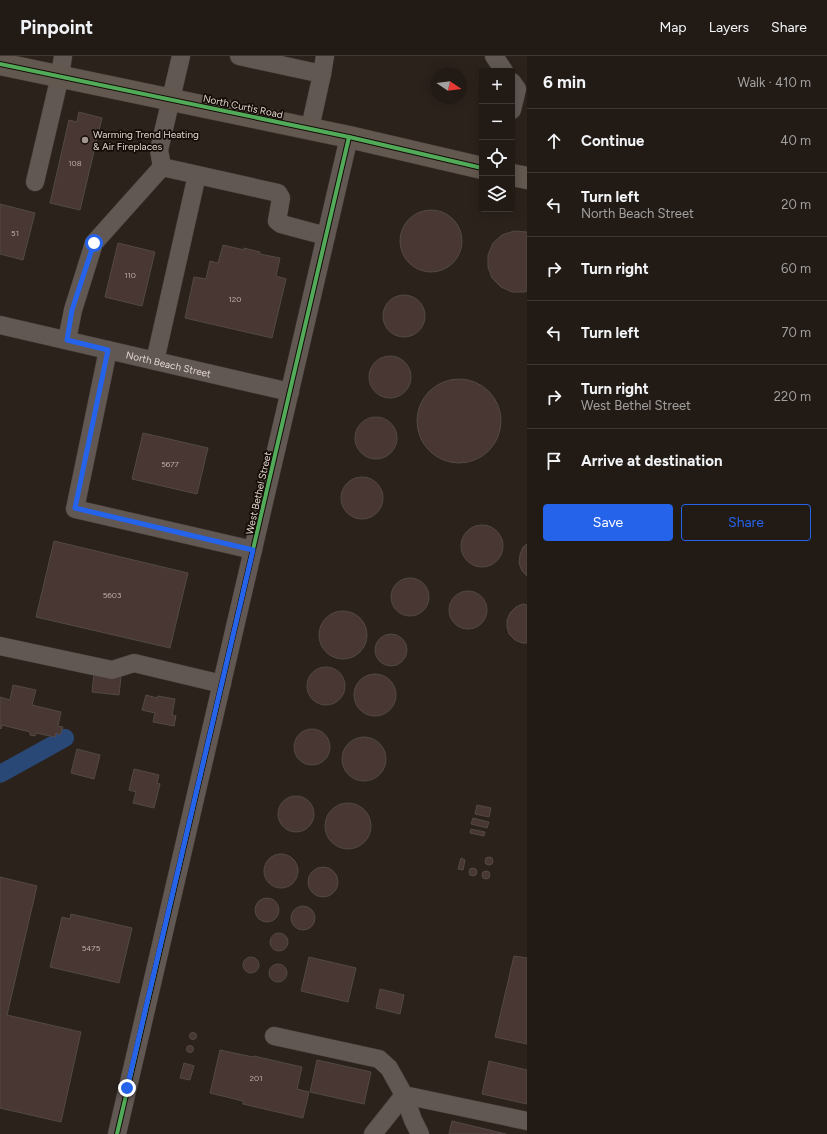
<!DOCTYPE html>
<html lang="en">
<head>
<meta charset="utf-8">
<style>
  :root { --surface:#211a15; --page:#2d2722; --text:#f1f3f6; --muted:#a2a1a0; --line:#3e3834; --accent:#2563eb }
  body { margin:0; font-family:Figtree,sans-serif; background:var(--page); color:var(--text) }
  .controls { position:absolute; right:12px; top:12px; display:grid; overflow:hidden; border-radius:4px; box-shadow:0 2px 10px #0003 }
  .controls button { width:36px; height:36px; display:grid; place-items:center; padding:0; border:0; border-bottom:1px solid var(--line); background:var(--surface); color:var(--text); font:20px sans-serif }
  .compass { position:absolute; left:431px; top:12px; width:36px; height:36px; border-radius:50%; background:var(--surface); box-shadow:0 2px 10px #0003; rotate:103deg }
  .stop { position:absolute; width:12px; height:12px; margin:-9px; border:3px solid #2563eb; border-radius:50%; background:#fff }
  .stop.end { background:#2563eb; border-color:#fff; box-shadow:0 1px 4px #0008 }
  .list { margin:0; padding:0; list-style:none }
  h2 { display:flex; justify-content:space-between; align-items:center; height:52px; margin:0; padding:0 16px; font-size:17px }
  h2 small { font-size:13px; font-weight:400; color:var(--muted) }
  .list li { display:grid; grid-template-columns:26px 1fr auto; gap:12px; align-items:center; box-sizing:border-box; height:64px; padding:0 16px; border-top:1px solid var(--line) }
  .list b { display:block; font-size:15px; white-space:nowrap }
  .list p { margin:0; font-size:13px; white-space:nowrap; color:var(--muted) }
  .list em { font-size:13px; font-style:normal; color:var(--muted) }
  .actions { display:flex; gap:8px; padding:12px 16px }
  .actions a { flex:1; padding:9px 0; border:1px solid var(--accent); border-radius:4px; text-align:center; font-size:14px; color:var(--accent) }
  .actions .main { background:var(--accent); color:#fff }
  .icon { flex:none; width:22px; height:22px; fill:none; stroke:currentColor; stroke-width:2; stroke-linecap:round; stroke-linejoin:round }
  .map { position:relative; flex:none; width:527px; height:1078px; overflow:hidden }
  header { display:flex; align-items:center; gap:24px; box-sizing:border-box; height:56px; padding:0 20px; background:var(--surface); border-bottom:1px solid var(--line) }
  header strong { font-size:19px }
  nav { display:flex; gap:22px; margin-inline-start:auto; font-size:14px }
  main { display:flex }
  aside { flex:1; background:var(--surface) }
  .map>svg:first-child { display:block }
</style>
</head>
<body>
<header>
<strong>Pinpoint</strong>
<nav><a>Map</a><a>Layers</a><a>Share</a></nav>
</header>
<main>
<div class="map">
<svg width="527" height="1078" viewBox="0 0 527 1078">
  <rect width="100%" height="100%" fill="#2c221c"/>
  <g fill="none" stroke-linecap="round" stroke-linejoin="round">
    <path stroke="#294876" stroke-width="18" d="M 0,718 L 65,682"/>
  </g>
  <g fill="#483733" stroke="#534946">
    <path d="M 79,56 L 102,62 L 80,154 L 50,147 L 69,64 L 77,66 Z"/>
    <path d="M 0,148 L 35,157 L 23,204 L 0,198 Z"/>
    <circle cx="431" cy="185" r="31"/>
    <path d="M 514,175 L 527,176 L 527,235 L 524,236 L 512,236 L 501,231 L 492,222 L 488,211 L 488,199 L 493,187 L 502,179 Z"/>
    <path d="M 118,187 L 155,196 L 142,250 L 105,241 Z"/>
    <path d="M 223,189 L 244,194 L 244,192 L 260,196 L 260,198 L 280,202 L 276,220 L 286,223 L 272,282 L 185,262 L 194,221 L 206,223 L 210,205 L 218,207 Z"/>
    <circle cx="404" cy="260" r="21"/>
    <circle cx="390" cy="321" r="21"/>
    <circle cx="459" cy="365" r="42"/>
    <circle cx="376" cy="382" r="21"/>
    <path d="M 143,377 L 208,392 L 197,438 L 132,423 Z"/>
    <circle cx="362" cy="442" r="21"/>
    <circle cx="482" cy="490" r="21"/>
    <path d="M 54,485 L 188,517 L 170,592 L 36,561 Z"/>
    <path d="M 527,488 L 527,520 L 522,515 L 519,507 L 520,499 L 523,491 Z"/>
    <circle cx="410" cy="541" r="19"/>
    <circle cx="468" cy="554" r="19"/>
    <path d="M 523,548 L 527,549 L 527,587 L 522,587 L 515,584 L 509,578 L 507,571 L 507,564 L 510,557 L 516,551 Z"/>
    <circle cx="343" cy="579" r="24"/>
    <circle cx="391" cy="594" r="16"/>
    <circle cx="326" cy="630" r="19"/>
    <path d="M 94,617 L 121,621 L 119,639 L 92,636 Z"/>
    <circle cx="375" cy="639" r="21"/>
    <path d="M 13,629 L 36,634 L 32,649 L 61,656 L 58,670 L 63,671 L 60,679 L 56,677 L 55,681 L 36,677 L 35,680 L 30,679 L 30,676 L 2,669 L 1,673 L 0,672 L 0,641 L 10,644 Z"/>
    <path d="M 146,639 L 157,642 L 158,640 L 175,643 L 172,659 L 176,660 L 174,670 L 153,666 L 155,657 L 142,654 Z"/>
    <circle cx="312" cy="691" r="18"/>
    <circle cx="364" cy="703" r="22"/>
    <path d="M 77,693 L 100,699 L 94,723 L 71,717 Z"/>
    <path d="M 134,713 L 159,719 L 157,727 L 160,728 L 154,752 L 133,747 L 136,736 L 129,734 Z"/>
    <circle cx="296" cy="758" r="18"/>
    <circle cx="348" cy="770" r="23"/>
    <path d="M 477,749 L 491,752 L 489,761 L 475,758 Z"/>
    <path d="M 473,762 L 489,766 L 487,772 L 471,768 Z"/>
    <path d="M 471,773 L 485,776 L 484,780 L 470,777 Z"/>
    <circle cx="281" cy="815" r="17"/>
    <circle cx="489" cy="805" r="4"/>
    <path d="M 461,802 L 465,804 L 463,814 L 458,813 Z"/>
    <circle cx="323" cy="826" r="15"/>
    <circle cx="473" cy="816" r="4"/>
    <circle cx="486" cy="819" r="4"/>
    <path d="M 0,821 L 37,830 L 7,959 L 81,976 L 61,1066 L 0,1052 Z"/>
    <circle cx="267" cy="854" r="12"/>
    <circle cx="303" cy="862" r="12"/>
    <path d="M 71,858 L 132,872 L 119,927 L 50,911 L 62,861 L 70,863 Z"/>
    <circle cx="279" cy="886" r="9"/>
    <path d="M 514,900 L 527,902 L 527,988 L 495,981 Z"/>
    <path d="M 309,901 L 356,912 L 348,946 L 301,935 Z"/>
    <circle cx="251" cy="909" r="8"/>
    <circle cx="278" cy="917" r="9"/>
    <path d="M 380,933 L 404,939 L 400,958 L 376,952 Z"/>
    <circle cx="193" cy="980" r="3.5"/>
    <circle cx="190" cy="993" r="3.5"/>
    <path d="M 220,994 L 253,1001 L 254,1000 L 302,1011 L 297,1033 L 309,1036 L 303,1062 L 243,1048 L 243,1045 L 210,1037 Z"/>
    <path d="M 317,1004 L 371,1016 L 364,1048 L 310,1036 Z"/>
    <path d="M 489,1005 L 527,1014 L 527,1048 L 482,1038 Z"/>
    <path d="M 184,1007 L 194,1010 L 190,1024 L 180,1022 Z"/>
    <path d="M 452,1065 L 506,1078 L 449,1078 Z"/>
  </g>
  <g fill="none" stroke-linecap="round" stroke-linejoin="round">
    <g stroke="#453c38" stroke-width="19">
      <g id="minor">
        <path d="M 181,0 L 159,94 L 162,111 L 278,137 L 281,142 L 277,165 L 281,168 L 326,180"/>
        <path d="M 239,0 L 322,18 L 310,72"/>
        <path d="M 494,0 L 504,15"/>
        <path d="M 322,18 L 325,0"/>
        <path d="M 512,26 L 517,33 L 512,54"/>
        <path d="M 35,126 L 60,20 L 63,0"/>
        <path id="s1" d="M 0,269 L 290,336"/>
        <path d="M 67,284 L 73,254 L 94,187 L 162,111"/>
        <path d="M 108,294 L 75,453 L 253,494"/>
        <path d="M 155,305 L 197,119"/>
        <path d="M 0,590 L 112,614 L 134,607 L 222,628"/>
        <path d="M 274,980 L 379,1003 L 389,1012 L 404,1039 L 527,1065"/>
        <path d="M 404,1039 L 413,1064 L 420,1078"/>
        <path d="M 117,1078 L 349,81"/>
        <path d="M 373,1078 L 404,1039"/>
      </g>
    </g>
    <g stroke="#453c38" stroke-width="23">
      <g id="major">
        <path d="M 0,8 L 349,81 L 482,112"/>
        <path d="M 512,119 L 527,122"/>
      </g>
    </g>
    <use href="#minor" stroke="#615854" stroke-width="18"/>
    <use href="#major" stroke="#63584f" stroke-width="22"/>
    <g stroke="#140c07" stroke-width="6">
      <g id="cycleway">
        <path d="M 0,8 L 349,81 L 482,112"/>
        <path d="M 117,1078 L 349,81"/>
      </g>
    </g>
    <use href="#cycleway" stroke="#51ab58" stroke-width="4"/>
  </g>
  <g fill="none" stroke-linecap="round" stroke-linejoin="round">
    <path stroke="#2563eb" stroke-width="5" d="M 94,187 L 72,254 L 67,284 L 108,294 L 75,452 L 253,494 L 127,1032"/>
  </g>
  <circle fill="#a39690" stroke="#140c07" stroke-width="1.5" cx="85" cy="84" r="4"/>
  <g text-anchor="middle" stroke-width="3.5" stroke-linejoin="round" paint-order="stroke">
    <g font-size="8" fill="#bcaea7">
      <text x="75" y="110">108</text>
      <text x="15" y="180">51</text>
      <text x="130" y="222">110</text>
      <text x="235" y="246">120</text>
      <text x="170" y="411">5677</text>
      <text x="112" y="542">5603</text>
      <text x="91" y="895">5475</text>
      <text x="256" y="1025">201</text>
    </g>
    <g font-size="10" fill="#e3d5ce" stroke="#140c07">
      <text transform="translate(243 50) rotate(12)" y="4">North Curtis Road</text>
      <text dy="4" stroke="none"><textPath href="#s1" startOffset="173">North Beach Street</textPath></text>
      <text transform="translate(258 437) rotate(-77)" y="4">West Bethel Street</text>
    </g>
    <g font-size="10" fill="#e3d5ce" stroke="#140c07" text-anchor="start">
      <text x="93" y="82">Warming Trend Heating<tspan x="93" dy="12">&amp; Air Fireplaces</tspan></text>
    </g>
  </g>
</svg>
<div class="controls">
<button>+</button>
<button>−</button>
<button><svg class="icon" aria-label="locate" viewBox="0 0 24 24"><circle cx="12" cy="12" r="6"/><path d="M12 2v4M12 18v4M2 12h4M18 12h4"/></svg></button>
<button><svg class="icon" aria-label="layers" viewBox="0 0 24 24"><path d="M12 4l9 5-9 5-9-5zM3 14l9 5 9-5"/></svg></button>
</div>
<svg class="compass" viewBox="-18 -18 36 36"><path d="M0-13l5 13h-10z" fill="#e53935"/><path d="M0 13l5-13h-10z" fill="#a2a1a0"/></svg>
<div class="stop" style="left:94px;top:187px"></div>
<div class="stop end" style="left:127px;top:1032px"></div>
</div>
<aside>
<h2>6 min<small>Walk · 410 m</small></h2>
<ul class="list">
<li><svg class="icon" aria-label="ahead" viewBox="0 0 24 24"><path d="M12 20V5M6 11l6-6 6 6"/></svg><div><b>Continue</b></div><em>40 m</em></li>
<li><svg class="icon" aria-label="left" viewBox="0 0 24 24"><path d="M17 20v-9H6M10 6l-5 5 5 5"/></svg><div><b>Turn left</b><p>North Beach Street</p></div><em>20 m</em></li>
<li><svg class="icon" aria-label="right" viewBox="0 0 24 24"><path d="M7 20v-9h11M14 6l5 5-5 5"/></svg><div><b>Turn right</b></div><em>60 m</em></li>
<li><svg class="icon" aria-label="left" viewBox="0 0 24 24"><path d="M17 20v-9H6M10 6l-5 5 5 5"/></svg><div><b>Turn left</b></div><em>70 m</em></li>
<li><svg class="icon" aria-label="right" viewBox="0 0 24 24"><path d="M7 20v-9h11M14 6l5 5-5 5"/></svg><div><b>Turn right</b><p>West Bethel Street</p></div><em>220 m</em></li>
<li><svg class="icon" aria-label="arrive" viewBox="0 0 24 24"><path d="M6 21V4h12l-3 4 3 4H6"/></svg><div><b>Arrive at destination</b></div></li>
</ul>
<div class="actions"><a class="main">Save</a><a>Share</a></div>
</aside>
</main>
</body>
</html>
